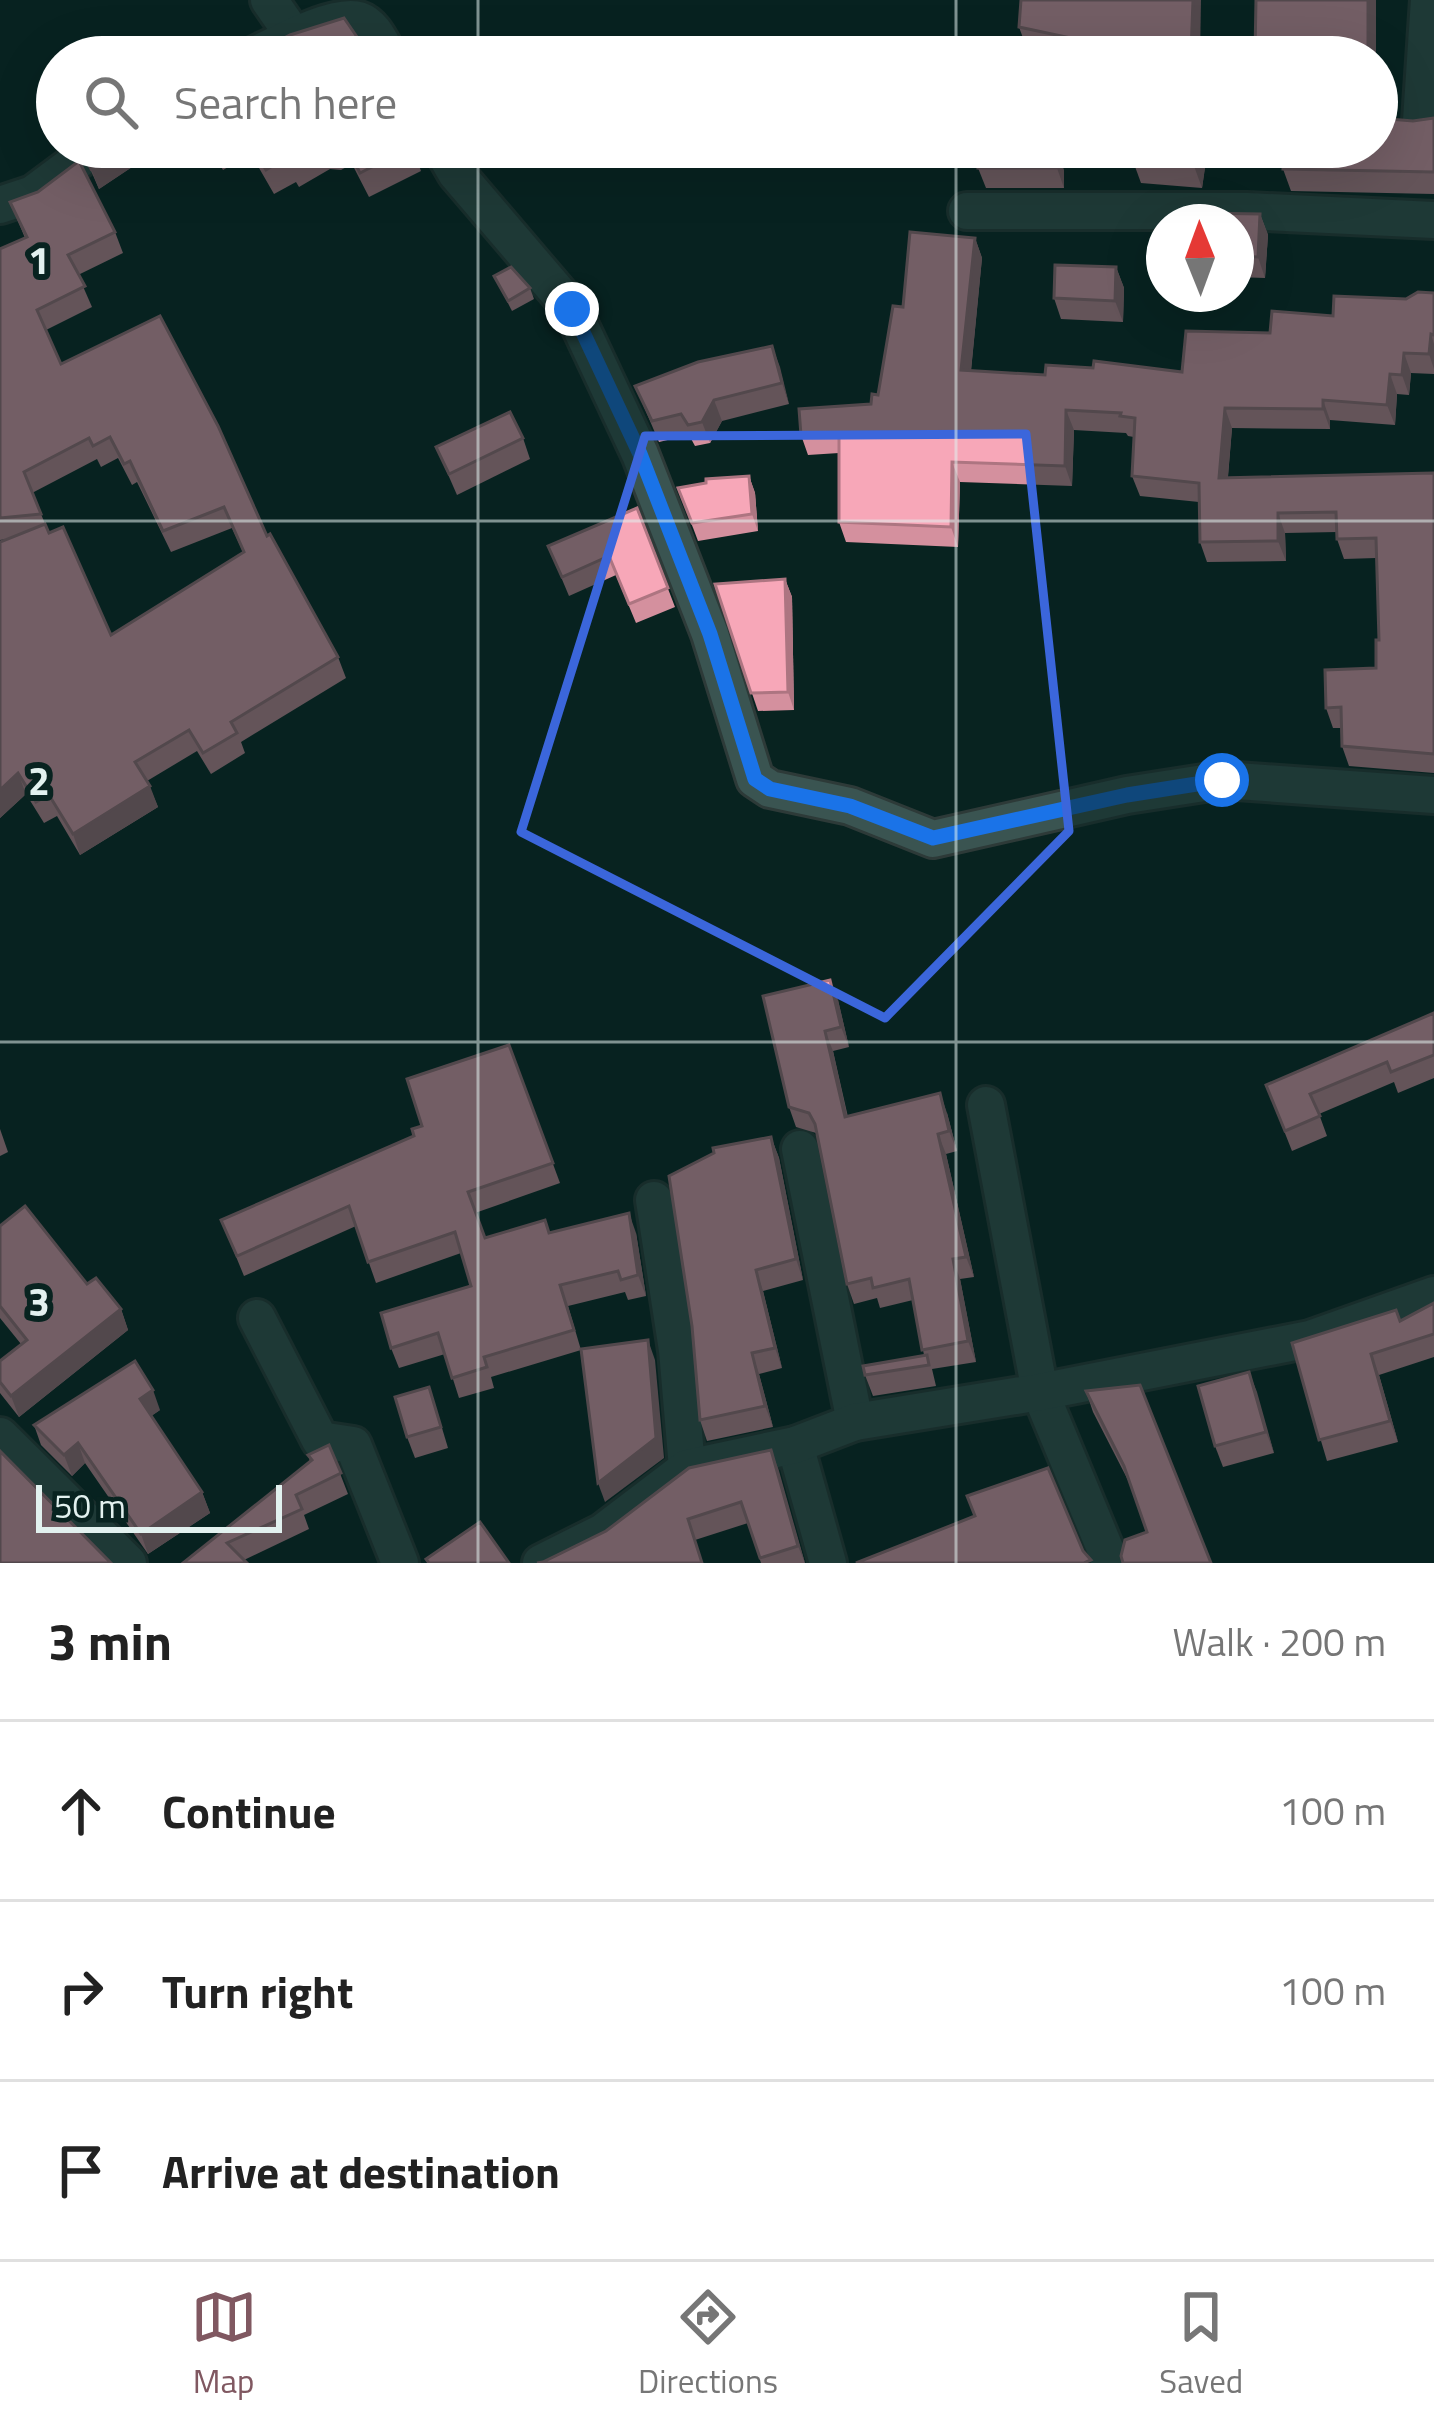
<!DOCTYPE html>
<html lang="en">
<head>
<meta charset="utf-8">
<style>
  :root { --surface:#fff; --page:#f6f6f6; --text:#222; --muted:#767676; --line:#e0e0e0; --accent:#805861 }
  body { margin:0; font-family:"Titillium Web",sans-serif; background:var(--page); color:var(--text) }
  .compass { position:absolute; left:1146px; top:204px; width:108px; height:108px; border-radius:50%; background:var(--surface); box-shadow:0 12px 48px #0002; rotate:359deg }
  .scale { position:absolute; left:36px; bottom:30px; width:246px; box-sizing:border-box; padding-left:12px; border:6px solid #e2f1ef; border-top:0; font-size:33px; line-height:42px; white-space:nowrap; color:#e2f1ef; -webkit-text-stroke:9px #082320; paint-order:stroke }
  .stop { position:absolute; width:36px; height:36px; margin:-27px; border:9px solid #1a73e8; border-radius:50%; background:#fff }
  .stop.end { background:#1a73e8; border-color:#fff; box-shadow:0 3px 12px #0008 }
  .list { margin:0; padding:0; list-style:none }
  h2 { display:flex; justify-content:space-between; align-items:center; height:156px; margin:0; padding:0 48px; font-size:51px }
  h2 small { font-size:39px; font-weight:400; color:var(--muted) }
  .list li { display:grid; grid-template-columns:78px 1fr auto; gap:36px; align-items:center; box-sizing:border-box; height:180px; padding:0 48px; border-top:3px solid var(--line) }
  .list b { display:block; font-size:45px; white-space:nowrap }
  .list em { font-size:39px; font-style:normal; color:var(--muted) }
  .icon { flex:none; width:66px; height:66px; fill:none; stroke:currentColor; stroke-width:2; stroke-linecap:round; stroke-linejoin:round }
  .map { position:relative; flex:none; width:1434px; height:1563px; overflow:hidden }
  .search { position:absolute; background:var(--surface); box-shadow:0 12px 48px #0002; left:36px; right:36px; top:36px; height:132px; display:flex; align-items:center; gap:30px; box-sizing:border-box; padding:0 42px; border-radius:66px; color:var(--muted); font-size:45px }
  .sheet { height:696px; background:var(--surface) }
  nav { display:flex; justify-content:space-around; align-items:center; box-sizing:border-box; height:168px; border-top:3px solid var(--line); background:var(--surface); font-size:33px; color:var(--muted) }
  nav a { display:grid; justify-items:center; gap:6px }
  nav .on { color:var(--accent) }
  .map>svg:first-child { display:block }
</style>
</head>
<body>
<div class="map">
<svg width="1434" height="1563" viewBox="0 0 1434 1563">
  <rect width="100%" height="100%" fill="#082320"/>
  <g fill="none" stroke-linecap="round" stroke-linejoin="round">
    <g stroke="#2d3a38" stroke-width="42">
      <g id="minor">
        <path d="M 269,0 L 294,36"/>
        <path d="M 251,57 C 274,46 335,12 359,20 C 374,25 381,44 389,57"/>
        <path d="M 1421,121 L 1429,0"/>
        <path d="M 441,147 L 456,173 L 572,309 L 640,454 L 710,634 L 755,779 L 770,789 L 850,806 L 933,839 L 1127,795 L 1223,780 L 1434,795"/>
        <path d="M 0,205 L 33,194 L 96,147"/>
        <path d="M 967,211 L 1247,211 L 1434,220"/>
        <path d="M 986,1105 L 1040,1392 L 1111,1563"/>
        <path d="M 800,1149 L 855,1422"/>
        <path d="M 654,1200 L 677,1350 L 687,1468"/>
        <path d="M 257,1318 L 320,1440 L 353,1445 L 400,1563"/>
        <path d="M 0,1436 L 128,1563"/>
        <path d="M 795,1445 L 828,1563"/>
        <path d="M 541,1563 L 603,1532 L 687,1468 L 795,1445 L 855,1422 L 1040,1392 L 1310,1339 L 1434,1295"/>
      </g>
    </g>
    <use href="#minor" stroke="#3a5451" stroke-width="36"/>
  </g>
  <g fill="#d4909e" fill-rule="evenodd">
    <path d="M 1019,27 L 1200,55 L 1208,57 L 1066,57 L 1027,49 Z"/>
    <path d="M 1434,118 L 1434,194 L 1291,191 L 1283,169 L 1284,151 L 1280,150 L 1279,147 L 1377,147 L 1413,121 Z"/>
    <path d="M 96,147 L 173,147 L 150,163 L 147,157 L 99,189 L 85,157 Z"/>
    <path d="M 210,147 L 412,147 L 421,171 L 369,197 L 352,164 L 341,170 L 330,169 L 299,187 L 296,182 L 274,194 L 251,154 L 223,170 Z"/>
    <path d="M 1135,147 L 1208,147 L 1202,188 L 1141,183 L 1133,161 Z"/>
    <path d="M 979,148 L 1064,170 L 1064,188 L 986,188 L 978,168 Z"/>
    <path d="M 10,202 L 115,232 L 123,253 L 78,275 L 92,307 L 46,330 L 61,364 L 267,536 L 338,657 L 346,678 L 241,742 L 245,753 L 211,774 L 197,751 L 147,781 L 158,807 L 80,855 L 57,816 L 44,823 L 26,794 L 0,818 L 7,539 L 0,540 L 0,249 L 25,238 ZM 118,458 L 132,485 L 137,482 L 171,552 L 232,528 L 243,552 L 111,635 L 49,533 L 32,493 L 97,459 L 101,467 Z"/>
    <path d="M 1260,214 L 1268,235 L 1265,278 L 1236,277 L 1236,222 Z"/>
    <path d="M 975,238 L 982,258 L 971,371 L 1045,375 L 1093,368 L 1182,372 L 1270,333 L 1333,316 L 1434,293 L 1434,374 L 1411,373 L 1409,395 L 1397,394 L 1395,425 L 1330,420 L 1330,429 L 1232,428 L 1228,477 L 1434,473 L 1434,773 L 1349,766 L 1342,746 L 1341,728 L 1333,728 L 1326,708 L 1376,668 L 1379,640 L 1376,558 L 1344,559 L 1337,539 L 1337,532 L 1285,533 L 1286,561 L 1207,562 L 1200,542 L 1199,502 L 1140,496 L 1132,476 L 1134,437 L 1128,436 L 1126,433 L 1074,430 L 1072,486 L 960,482 L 958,547 L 846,542 L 839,522 L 839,453 L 808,455 L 801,435 L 871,404 L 878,395 L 903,307 Z"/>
    <path d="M 1116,267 L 1124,288 L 1123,322 L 1061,319 L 1054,298 Z"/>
    <path d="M 494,276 L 530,288 L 534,299 L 512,311 Z"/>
    <path d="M 772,346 L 789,404 L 722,421 L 710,443 L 695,446 L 689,435 L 659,442 L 635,386 Z"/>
    <path d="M 523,438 L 530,459 L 457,495 L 436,447 Z"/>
    <path d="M 749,476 L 755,493 L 758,531 L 698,541 L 678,488 Z"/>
    <path d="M 637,508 L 675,607 L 636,623 L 616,575 L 569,596 L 548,546 Z"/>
    <path d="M 785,579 L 792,597 L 794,710 L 758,711 L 715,584 Z"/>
    <path d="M 838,1000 L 849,1047 L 833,1051 L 848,1117 L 947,1113 L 957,1151 L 946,1154 L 974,1277 L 960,1279 L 976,1362 L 932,1369 L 936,1386 L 873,1396 L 865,1375 L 924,1355 L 913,1300 L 880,1308 L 877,1298 L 854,1304 L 847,1284 L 816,1133 L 796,1127 L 789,1107 Z"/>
    <path d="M 1434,1013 L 1434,1078 L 1398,1093 L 1394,1082 L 1319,1114 L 1327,1136 L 1292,1151 L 1266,1085 Z"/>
    <path d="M 509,1045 L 560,1183 L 475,1213 L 485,1238 L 549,1232 L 636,1233 L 646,1296 L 628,1300 L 625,1292 L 568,1306 L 581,1350 L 491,1377 L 494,1388 L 459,1398 L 445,1354 L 399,1368 L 391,1348 L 471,1286 L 461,1253 L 376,1283 L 356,1226 L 244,1276 L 221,1220 L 414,1136 L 422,1126 Z"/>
    <path d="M 0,1129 L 8,1152 L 0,1156 Z"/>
    <path d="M 771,1137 L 779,1158 L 803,1280 L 763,1291 L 782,1368 L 759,1374 L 773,1427 L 707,1441 L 700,1420 Z"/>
    <path d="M 0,1226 L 121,1309 L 128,1330 L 19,1417 L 0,1393 L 0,1361 L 21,1344 L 0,1318 Z"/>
    <path d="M 1434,1303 L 1434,1357 L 1379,1375 L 1398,1442 L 1327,1461 L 1292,1343 L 1400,1321 Z"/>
    <path d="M 1249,1372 L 1274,1453 L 1223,1467 L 1215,1446 Z"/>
    <path d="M 1086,1391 L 1211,1563 L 1147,1532 L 1131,1486 L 1093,1412 Z"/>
    <path d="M 436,1408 L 448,1448 L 415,1458 L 407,1437 Z"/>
    <path d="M 160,1410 L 151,1416 L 202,1492 L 210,1513 L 148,1554 L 85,1463 L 72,1476 L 41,1445 L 34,1425 Z"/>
    <path d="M 329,1445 L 348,1494 L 304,1515 L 309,1529 L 244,1560 L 183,1563 L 310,1461 L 308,1455 Z"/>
    <path d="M 771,1450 L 805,1563 L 761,1563 L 748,1523 L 695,1540 L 543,1562 Z"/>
  </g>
  <g fill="#ad7581">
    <path d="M 1193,0 L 1201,0 L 1200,57 L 1191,53 Z"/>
    <rect x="1368" y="0" width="8" height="57"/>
    <path d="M 123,147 L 144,147 L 147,157 L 99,189 L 91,169 Z"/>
    <path d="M 145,147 L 173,147 L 150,163 Z"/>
    <path d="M 1197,147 L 1208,147 L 1202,188 L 1194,166 Z"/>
    <path d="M 1057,149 L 1064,170 L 1064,188 L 1057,168 Z"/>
    <path d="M 1260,214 L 1268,235 L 1265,278 L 1258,257 Z"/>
    <path d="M 975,238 L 982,258 L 969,390 L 961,370 Z"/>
    <path d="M 1116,267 L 1124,288 L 1123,322 L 1115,301 Z"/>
    <path d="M 1431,334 L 1434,344 L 1434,369 L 1429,354 Z"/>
    <path d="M 772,346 L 780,367 L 789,404 L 782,383 Z"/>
    <path d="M 1404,353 L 1411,373 L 1409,395 L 1402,375 Z"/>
    <path d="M 1390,374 L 1397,394 L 1395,425 L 1387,405 Z"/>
    <path d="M 714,400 L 722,421 L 710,443 L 702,422 Z"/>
    <path d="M 1323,400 L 1330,420 L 1330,429 L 1323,409 Z"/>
    <path d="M 1225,408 L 1232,428 L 1226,498 L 1219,478 Z"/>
    <path d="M 1066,410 L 1074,430 L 1072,486 L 1065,466 Z"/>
    <path d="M 952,462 L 960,482 L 958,547 L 951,527 Z"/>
    <path d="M 749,476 L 755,493 L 758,531 L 752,514 Z"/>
    <path d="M 1278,513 L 1285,533 L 1286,561 L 1278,541 Z"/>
    <path d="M 785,579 L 792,597 L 794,710 L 788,692 Z"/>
    <path d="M 18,773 L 26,794 L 0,818 L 0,790 Z"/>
    <path d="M 150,786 L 158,807 L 80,855 L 73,834 Z"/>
    <path d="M 830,980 L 838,1000 L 849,1047 L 841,1027 Z"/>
    <path d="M 825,1031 L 833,1051 L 852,1138 L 845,1117 Z"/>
    <path d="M 940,1093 L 947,1113 L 957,1151 L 949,1131 Z"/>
    <path d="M 938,1134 L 946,1154 L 974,1277 L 966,1257 Z"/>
    <path d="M 771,1137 L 779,1158 L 803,1280 L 796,1259 Z"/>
    <path d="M 629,1213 L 636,1233 L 646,1296 L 638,1275 Z"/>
    <path d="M 953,1259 L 960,1279 L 976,1362 L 968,1341 Z"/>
    <path d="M 756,1270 L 763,1291 L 782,1368 L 775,1348 Z"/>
    <path d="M 121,1309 L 128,1330 L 19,1417 L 11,1396 Z"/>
    <path d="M 648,1340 L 655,1360 L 664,1458 L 605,1502 L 598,1483 Z"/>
    <path d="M 752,1353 L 759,1374 L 773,1427 L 765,1406 Z"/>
    <path d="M 1371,1354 L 1379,1375 L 1398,1442 L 1390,1421 Z"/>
    <path d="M 1249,1372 L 1257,1392 L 1274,1453 L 1266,1432 Z"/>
    <path d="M 153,1390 L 160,1410 L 147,1419 L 140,1399 Z"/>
    <path d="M 78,1443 L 85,1463 L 72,1476 L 64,1455 Z"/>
    <path d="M 771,1450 L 779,1471 L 805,1563 L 798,1546 Z"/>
    <path d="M 202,1492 L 210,1513 L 148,1554 L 141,1534 Z"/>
  </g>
  <g fill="#f7a7b8" stroke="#ad7581" stroke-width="3">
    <path d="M 1021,0 L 1193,0 L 1191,53 L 1208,57 L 1147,57 L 1148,51 L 1127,50 L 1019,27 Z"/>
    <path d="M 1256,0 L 1368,0 L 1368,57 L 1249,57 L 1249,53 L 1255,53 Z"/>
    <path d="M 344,18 L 366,50 L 354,57 L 248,57 L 290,35 Z"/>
    <path d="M 1377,118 L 1413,121 L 1434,118 L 1434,172 L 1283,169 L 1284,147 L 1377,147 Z"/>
    <path d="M 96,147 L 123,147 L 91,169 L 85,157 Z"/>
    <path d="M 252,147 L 317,147 L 290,163 L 287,157 L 266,170 Z"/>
    <path d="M 347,147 L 411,147 L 360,173 Z"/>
    <path d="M 1135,147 L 1197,147 L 1194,166 L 1133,161 Z"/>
    <path d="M 979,148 L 1057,149 L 1057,168 L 978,168 Z"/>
    <path d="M 79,161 L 115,232 L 68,255 L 85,286 L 37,310 L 61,364 L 160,316 L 218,426 L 267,536 L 270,534 L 338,657 L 231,722 L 237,733 L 203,753 L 189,730 L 135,762 L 150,786 L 73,834 L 49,795 L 36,802 L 18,773 L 0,790 L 0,542 L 45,524 L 49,533 L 63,527 L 111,635 L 244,552 L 224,507 L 163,531 L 130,461 L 124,464 L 110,437 L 93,446 L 89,438 L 24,472 L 41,514 L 0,518 L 0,249 L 27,237 L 10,202 L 38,192 Z"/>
    <path d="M 1197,213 L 1260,214 L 1258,257 L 1236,256 L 1236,222 L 1197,222 Z"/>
    <path d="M 910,232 L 975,238 L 961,370 L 1045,375 L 1046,365 L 1093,368 L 1094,361 L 1182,372 L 1186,331 L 1270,333 L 1272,311 L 1333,316 L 1334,296 L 1406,299 L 1418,292 L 1434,293 L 1434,335 L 1431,334 L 1429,354 L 1404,353 L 1402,375 L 1390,374 L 1387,405 L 1323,400 L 1323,409 L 1225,408 L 1219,478 L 1434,473 L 1434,754 L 1342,746 L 1341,707 L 1326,708 L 1325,670 L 1376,668 L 1376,640 L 1379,640 L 1376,538 L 1337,539 L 1336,512 L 1278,513 L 1278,541 L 1200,542 L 1199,483 L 1132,476 L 1135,418 L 1120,416 L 1121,413 L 1066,410 L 1065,466 L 952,462 L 951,527 L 839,522 L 839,433 L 801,435 L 799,409 L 871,404 L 872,394 L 878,395 L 893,306 L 903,307 Z"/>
    <path d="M 1055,265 L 1116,267 L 1115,301 L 1054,298 Z"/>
    <path d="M 511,267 L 530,288 L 508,301 L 494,276 Z"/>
    <path d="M 772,346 L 782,383 L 714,400 L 702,422 L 688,425 L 681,414 L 652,421 L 635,386 L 698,362 Z"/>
    <path d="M 510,412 L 523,438 L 449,474 L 436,447 Z"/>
    <path d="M 749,476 L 752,514 L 692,523 L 678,488 L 706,483 L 706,479 Z"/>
    <path d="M 637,508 L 668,588 L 629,604 L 609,556 L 562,577 L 548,546 Z"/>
    <path d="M 785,579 L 788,692 L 751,693 L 715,584 Z"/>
    <path d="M 830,980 L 841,1027 L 825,1031 L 845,1117 L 940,1093 L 949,1131 L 938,1134 L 966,1257 L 953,1259 L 968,1341 L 922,1350 L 909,1279 L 873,1288 L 871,1278 L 847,1284 L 815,1124 L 809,1113 L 789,1107 L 763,996 Z"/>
    <path d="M 1434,1013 L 1434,1055 L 1391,1072 L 1387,1062 L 1310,1094 L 1320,1116 L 1285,1131 L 1266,1085 Z"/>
    <path d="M 509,1045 L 553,1163 L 468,1192 L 485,1238 L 545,1220 L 549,1233 L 629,1213 L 638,1275 L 621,1280 L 618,1271 L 560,1285 L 574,1330 L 484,1357 L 487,1367 L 452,1378 L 438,1333 L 391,1348 L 381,1313 L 471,1286 L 455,1232 L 368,1262 L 349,1206 L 237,1256 L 221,1220 L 414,1136 L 412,1129 L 422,1126 L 407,1079 Z"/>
    <path d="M 771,1137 L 796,1259 L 756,1270 L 775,1348 L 752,1353 L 765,1406 L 700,1420 L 692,1326 L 669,1176 L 714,1153 L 713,1148 Z"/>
    <path d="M 25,1206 L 87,1284 L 96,1278 L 121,1309 L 11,1396 L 0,1382 L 0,1361 L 27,1340 L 0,1306 L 0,1226 Z"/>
    <path d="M 1434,1303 L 1434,1334 L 1371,1354 L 1390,1421 L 1319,1440 L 1292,1343 L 1396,1310 L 1400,1321 Z"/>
    <path d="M 648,1340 L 656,1438 L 598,1483 L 581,1349 Z"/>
    <path d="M 927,1355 L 929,1365 L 865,1375 L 863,1366 Z"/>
    <path d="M 135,1361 L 153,1390 L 140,1399 L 202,1492 L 141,1534 L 78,1443 L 64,1455 L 34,1425 Z"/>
    <path d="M 1249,1372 L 1266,1432 L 1215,1446 L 1198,1386 Z"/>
    <path d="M 1140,1385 L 1211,1563 L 1123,1563 L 1121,1556 L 1125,1540 L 1147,1532 L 1124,1466 L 1086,1391 Z"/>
    <path d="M 429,1387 L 441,1427 L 407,1437 L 395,1397 Z"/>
    <path d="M 329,1445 L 341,1473 L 296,1495 L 302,1509 L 227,1543 L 247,1563 L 183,1563 L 312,1460 L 308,1455 Z"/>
    <path d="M 771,1450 L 798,1546 L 760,1558 L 741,1502 L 688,1519 L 702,1563 L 537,1563 L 543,1562 L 606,1531 L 689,1468 Z"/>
    <path d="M 0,1451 L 111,1563 L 0,1563 Z"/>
    <path d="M 1048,1468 L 1083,1551 L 1091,1560 L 1084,1563 L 856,1563 L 975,1516 L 967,1496 Z"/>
    <path d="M 480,1522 L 509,1563 L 429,1563 L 426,1559 Z"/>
  </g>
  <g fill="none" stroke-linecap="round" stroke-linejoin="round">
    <path stroke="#1a73e8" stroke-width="15" d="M 572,309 L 640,454 L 710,634 L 755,779 L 770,789 L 850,806 L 933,838 L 1127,795 L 1222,780"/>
  </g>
  <path d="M0 0H1434V1563H0ZM 1026,434 L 1069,831 L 885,1018 L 521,832 L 645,436 Z" fill="#082320" fill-opacity=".55" fill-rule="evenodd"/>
  <path fill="none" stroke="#3b66db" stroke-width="9" stroke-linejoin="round" d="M 1026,434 L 1069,831 L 885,1018 L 521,832 L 645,436 Z"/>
  <path fill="none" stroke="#e2f1ef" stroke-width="3" stroke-opacity="0.55" d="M 478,0 L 478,57M 956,0 L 956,57M 478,147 L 478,1563M 956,147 L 956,1563M 0,521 L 1434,521M 0,1042 L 1434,1042"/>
  <g font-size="39" text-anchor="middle" font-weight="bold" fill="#e2f1ef" stroke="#082320" stroke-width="12" stroke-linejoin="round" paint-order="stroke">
    <text x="39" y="274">1</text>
    <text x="39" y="795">2</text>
    <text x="39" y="1316">3</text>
  </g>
</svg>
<svg class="compass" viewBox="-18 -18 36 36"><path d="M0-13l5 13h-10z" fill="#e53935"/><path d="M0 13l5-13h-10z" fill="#767676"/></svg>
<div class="scale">50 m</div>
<div class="stop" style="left:1222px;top:780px"></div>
<div class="stop end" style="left:572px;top:309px"></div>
<div class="search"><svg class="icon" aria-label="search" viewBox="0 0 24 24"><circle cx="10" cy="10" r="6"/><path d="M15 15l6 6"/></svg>Search here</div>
</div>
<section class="sheet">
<h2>3 min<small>Walk · 200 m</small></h2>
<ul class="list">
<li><svg class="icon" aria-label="ahead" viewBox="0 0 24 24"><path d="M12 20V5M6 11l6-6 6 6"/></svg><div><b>Continue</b></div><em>100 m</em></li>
<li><svg class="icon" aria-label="right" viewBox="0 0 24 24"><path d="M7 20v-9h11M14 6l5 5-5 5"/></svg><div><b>Turn right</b></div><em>100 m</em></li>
<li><svg class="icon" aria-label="arrive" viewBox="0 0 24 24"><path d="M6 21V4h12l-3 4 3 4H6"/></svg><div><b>Arrive at destination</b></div></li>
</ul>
</section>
<nav>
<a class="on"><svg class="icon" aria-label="map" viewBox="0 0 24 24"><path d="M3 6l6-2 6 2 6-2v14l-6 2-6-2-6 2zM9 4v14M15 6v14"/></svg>Map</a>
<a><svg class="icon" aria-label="directions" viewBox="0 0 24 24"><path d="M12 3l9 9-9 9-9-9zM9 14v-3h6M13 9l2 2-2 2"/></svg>Directions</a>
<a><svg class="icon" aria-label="saved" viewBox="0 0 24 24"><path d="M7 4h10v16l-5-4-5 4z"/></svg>Saved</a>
</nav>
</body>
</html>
